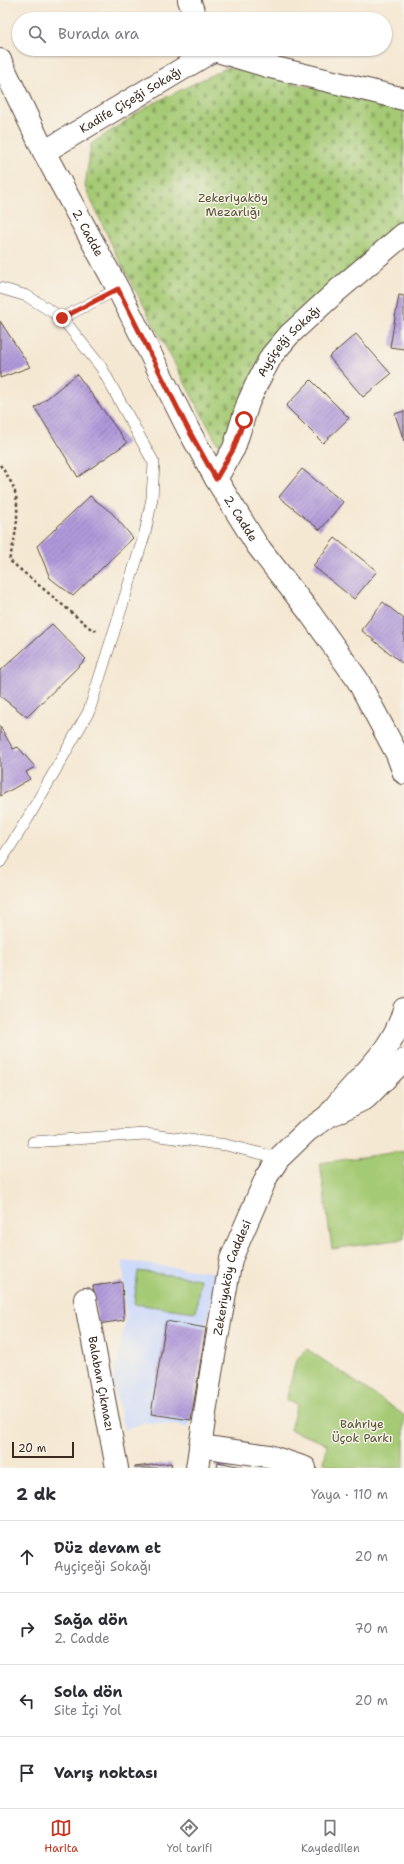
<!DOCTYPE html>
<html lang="tr">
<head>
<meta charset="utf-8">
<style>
  :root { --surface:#fff; --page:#f7f7f7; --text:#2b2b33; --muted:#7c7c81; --line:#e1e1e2; --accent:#c8321e }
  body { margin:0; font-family:"Shantell Sans",sans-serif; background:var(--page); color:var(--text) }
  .scale { position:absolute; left:12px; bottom:10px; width:62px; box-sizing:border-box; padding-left:4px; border:2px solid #3b2a1e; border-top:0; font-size:11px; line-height:14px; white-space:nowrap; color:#3b2a1e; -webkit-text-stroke:3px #f7f3e8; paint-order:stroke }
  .stop { position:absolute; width:12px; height:12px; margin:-9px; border:3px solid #c8321e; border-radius:50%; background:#fff }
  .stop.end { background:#c8321e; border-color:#fff; box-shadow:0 1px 4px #0008 }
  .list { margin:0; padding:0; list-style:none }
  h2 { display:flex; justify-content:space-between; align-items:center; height:52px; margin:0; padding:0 16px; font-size:17px }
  h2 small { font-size:13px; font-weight:400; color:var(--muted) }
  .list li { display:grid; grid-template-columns:26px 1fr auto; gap:12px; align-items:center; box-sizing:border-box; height:72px; padding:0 16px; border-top:1px solid var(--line) }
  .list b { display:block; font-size:15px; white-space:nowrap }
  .list p { margin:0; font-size:13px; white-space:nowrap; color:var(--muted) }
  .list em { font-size:13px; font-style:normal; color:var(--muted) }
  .icon { flex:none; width:22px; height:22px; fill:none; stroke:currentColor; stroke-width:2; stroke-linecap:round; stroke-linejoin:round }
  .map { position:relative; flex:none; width:404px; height:1468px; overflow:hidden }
  .search { position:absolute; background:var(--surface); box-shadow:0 1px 3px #0004; left:12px; right:12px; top:12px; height:44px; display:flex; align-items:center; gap:10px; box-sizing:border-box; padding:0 14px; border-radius:22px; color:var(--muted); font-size:15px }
  .sheet { height:340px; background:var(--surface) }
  nav { display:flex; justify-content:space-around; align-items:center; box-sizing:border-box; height:56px; border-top:1px solid var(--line); background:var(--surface); font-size:11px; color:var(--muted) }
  nav a { display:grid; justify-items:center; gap:2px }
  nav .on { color:var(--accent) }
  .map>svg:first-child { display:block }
</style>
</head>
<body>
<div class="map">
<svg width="404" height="1468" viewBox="0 0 404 1468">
  <defs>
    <pattern id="cemetery-stones" width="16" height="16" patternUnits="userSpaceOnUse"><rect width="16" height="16" fill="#a5ca74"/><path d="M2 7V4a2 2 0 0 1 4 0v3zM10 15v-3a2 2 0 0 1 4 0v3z" fill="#88a45f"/></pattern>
    <pattern id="building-hatch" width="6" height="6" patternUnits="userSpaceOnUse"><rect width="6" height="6" fill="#b099db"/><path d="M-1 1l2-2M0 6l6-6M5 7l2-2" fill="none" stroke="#907db1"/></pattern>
  </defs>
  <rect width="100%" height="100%" fill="#f7f3e8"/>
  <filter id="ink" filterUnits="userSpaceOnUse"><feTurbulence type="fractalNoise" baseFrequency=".025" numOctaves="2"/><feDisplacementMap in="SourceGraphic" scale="8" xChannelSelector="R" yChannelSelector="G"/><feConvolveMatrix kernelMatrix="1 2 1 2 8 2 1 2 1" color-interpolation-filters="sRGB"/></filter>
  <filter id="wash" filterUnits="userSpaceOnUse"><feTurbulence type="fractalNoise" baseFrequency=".012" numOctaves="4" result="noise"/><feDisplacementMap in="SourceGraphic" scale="16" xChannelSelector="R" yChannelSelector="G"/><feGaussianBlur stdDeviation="0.9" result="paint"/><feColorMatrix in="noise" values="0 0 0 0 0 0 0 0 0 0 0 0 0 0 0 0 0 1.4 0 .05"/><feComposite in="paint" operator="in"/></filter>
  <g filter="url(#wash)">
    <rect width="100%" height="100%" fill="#f5e8d3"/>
    <path fill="#cedafa" d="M 123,1261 L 217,1273 L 206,1328 L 166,1322 L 151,1413 L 191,1420 L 189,1427 L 146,1422 L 124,1430 L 113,1381 L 126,1319 Z"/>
    <path fill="url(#cemetery-stones)" stroke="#707a49" d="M 228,67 L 404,110 L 404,223 L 266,344 L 244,398 L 229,447 L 217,443 L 116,254 L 85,187 L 91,144 L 148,106 Z"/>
    <g fill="#a5ca74" stroke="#707a49">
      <path d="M 404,1151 L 404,1239 L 332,1249 L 320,1163 Z"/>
      <path d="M 138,1271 L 200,1279 L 196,1312 L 134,1304 Z"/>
      <path d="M 307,1349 L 404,1415 L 404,1468 L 337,1468 L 324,1463 L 327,1444 L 290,1430 L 297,1404 L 286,1401 L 296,1360 Z"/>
    </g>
    <g id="blocks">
      <g fill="url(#building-hatch)">
        <path d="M 399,295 L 404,296 L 404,349 L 390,347 Z"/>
        <path d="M 0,321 L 30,367 L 0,378 Z"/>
        <path d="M 356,334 L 391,374 L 363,397 L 329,357 Z"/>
        <path d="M 77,374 L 127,443 L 78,477 L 35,408 Z"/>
        <path d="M 311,380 L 349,418 L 323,443 L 286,406 Z"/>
        <path d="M 404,411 L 404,441 L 395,414 Z"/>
        <path d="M 302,469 L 343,502 L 320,530 L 279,497 Z"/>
        <path d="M 90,496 L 112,513 L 133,538 L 73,596 L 50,578 L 37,546 Z"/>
        <path d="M 335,538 L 377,571 L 354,599 L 313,566 Z"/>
        <path d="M 383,602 L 404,619 L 404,660 L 402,663 L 361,630 Z"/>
        <path d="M 52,624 L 86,659 L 27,717 L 0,696 L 0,671 Z"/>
        <path d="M 0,726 L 13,749 L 18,747 L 35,767 L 26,772 L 30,779 L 0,796 Z"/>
        <path d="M 122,1282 L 124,1320 L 98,1324 L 93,1286 Z"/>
        <path d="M 166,1321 L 206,1328 L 191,1420 L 151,1414 Z"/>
        <path d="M 218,1462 L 242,1467 L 242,1468 L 217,1468 Z"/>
        <path d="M 171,1463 L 172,1468 L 134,1468 L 134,1467 Z"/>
      </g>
    </g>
  </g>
  <g filter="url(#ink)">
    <use href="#blocks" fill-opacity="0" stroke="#574639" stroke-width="1"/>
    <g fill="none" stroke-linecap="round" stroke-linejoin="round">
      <g stroke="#574639" stroke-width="12">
        <g id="service">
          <path d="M 0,288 L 27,296 L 62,318 L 101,367 L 154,463 L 152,498 L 145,533 L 89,711 L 28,818 L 0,862"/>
          <path d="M 62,318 L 118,289"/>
          <path d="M 33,1142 L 145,1134 L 226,1145 L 279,1158"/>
        </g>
      </g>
      <g stroke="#574639" stroke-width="24">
        <g id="minor">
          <path d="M 189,0 L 196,19"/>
          <path id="s1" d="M 44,152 L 214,50 L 267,66 L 404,99"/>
          <path id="s2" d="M 216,479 L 234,448 L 248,403 L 258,381 L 272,355 L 289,335 L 338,290 L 404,234"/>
          <path id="s3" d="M 85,1299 L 117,1468"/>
          <path d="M 200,1446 L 269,1456 L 305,1468"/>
          <path id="s4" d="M 197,1468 L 211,1373 L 231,1259 L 267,1176 L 279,1158 L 307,1131 L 328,1116"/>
        </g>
      </g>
      <g stroke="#574639" stroke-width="24">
        <g id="tertiary">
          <path id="s5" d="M 0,60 L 44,152 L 118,289 L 188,429 L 216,479 L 257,545 L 310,613 L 357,679 L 397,754 L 404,773"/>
          <path d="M 333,1114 L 366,1098 L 404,1060"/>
          <path d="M 328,1116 C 354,1079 393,1054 404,1009"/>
        </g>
      </g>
      <path stroke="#574639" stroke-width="2.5" stroke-dasharray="3 3" stroke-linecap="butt" d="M 0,465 C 5,472 11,481 14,489 C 21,508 15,542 9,560 L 90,628 L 99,631"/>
      <use href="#service" stroke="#fff" stroke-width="11"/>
      <use href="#minor" stroke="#fff" stroke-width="22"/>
      <use href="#tertiary" stroke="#fff" stroke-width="22"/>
    </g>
  </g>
  <g fill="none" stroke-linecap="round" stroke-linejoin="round" filter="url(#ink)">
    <path stroke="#c8321e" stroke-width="5" d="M 62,318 L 118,289 L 188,429 L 216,479 L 234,448 L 244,420"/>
  </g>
  <g text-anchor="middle" stroke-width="3" stroke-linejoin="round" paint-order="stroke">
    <g font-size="12" fill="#3b2a1e" stroke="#f7f3e8">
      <text dy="4" stroke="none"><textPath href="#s1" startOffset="101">Kadife Çiçeği Sokağı</textPath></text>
      <text dy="4" stroke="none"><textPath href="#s5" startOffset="194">2. Cadde</textPath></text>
      <text dy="4" stroke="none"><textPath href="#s2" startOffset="158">Ayçiçeği Sokağı</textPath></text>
      <text dy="4" stroke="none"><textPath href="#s5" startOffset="518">2. Cadde</textPath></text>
      <text dy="4" stroke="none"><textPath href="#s4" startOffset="194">Zekeriyaköy Caddesi</textPath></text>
      <text dy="4" stroke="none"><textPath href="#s3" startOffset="86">Balaban Çıkmazı</textPath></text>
    </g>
    <g font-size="12" fill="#565234" stroke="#f7f3e8">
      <text x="233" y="202">Zekeriyaköy<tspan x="233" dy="14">Mezarlığı</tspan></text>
      <text x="362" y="1428">Bahriye<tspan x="362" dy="14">Üçok Parkı</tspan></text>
    </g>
  </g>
</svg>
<div class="scale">20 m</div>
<div class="stop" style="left:244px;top:420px"></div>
<div class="stop end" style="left:62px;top:318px"></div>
<div class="search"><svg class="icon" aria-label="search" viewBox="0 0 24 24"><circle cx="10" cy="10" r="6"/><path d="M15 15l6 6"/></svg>Burada ara</div>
</div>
<section class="sheet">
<h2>2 dk<small>Yaya · 110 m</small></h2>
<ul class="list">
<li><svg class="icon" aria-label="ahead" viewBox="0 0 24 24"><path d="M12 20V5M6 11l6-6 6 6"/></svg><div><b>Düz devam et</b><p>Ayçiçeği Sokağı</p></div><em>20 m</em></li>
<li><svg class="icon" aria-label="right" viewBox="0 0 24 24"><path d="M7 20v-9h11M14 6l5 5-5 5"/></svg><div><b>Sağa dön</b><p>2. Cadde</p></div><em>70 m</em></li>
<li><svg class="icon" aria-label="left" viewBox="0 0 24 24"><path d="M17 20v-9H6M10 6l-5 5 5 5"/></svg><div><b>Sola dön</b><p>Site İçi Yol</p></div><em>20 m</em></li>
<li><svg class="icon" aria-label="arrive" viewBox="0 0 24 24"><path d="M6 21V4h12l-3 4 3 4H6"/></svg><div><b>Varış noktası</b></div></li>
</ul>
</section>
<nav>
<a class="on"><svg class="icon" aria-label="map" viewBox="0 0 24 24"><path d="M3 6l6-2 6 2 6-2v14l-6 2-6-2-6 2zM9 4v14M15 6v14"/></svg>Harita</a>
<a><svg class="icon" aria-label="directions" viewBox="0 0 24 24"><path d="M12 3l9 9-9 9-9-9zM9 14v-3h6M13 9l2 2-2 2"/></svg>Yol tarifi</a>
<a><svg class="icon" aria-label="saved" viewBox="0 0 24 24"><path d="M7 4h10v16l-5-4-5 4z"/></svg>Kaydedilen</a>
</nav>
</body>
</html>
